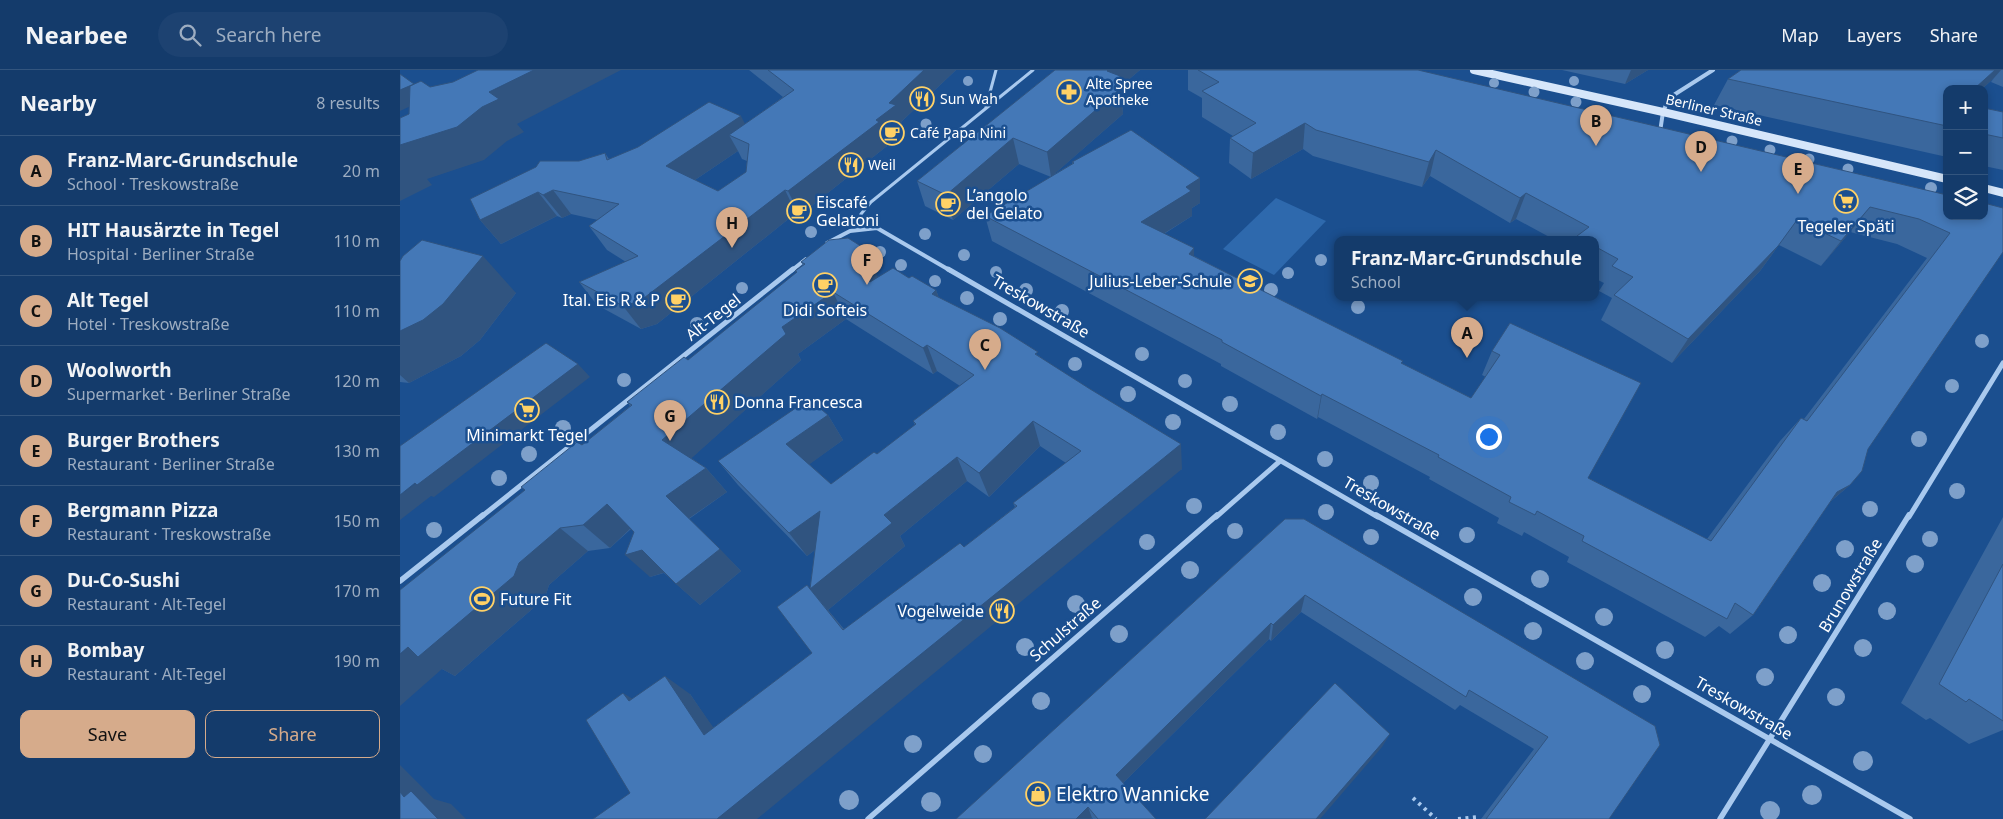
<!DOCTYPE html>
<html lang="en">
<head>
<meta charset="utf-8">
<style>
  :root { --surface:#143b6b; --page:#1d4271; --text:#f1f3f6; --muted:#9dadc1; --line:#33557e; --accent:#d6ab8b }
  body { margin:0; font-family:"Noto Sans",sans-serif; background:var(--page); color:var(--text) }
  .controls { position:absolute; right:15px; top:15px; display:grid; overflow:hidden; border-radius:10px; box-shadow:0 2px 8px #0003 }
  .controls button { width:45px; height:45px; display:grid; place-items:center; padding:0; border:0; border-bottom:1px solid var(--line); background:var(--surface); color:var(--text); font:25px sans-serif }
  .you { position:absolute; left:1088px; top:366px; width:18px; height:18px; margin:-12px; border:4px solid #fff; border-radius:50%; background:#1a73e8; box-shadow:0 0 0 8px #1a73e833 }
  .badge { display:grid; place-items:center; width:32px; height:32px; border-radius:50%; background:var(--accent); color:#111; font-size:16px; font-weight:700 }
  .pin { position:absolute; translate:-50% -41px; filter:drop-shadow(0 1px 2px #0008) }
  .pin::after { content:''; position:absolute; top:26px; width:18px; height:15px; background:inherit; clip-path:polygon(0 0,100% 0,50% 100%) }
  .popup { position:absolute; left:934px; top:166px; width:265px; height:65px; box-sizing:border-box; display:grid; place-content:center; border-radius:10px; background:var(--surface); filter:drop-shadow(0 1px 4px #0005); font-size:16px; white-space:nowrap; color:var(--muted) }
  .popup b { font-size:19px; color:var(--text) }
  .popup::after { content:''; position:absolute; left:50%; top:100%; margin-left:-10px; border:10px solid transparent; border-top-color:var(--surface) }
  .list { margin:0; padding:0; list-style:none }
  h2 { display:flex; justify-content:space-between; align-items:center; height:65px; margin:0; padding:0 20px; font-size:21px }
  h2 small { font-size:16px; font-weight:400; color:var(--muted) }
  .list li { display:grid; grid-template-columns:32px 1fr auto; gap:15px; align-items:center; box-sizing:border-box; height:70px; padding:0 20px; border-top:1px solid var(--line) }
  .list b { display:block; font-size:19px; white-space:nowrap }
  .list p { margin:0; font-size:16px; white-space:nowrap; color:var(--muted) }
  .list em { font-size:16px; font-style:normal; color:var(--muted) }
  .actions { display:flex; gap:10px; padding:15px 20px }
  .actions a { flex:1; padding:11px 0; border:1px solid var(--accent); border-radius:10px; text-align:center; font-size:18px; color:var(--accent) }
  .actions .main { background:var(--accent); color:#111 }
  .icon { flex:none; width:28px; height:28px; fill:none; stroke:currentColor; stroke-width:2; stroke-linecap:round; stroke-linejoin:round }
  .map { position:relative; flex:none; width:1603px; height:749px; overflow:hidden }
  header { display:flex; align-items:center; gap:30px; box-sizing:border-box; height:70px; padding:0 25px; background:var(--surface); border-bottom:1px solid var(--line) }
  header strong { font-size:24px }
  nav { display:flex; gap:28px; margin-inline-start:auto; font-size:18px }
  .search { width:350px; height:45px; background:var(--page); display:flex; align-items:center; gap:12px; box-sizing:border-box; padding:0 18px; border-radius:28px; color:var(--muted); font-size:19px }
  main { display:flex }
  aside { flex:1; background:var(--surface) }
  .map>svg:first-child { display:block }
</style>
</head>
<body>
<header>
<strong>Nearbee</strong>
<div class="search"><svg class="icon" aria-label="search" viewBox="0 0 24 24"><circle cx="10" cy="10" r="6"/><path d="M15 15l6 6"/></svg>Search here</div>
<nav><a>Map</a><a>Layers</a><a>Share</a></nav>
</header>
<main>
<aside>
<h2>Nearby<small>8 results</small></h2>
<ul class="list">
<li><span class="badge">A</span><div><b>Franz-Marc-Grundschule</b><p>School · Treskowstraße</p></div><em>20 m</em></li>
<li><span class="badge">B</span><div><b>HIT Hausärzte in Tegel</b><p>Hospital · Berliner Straße</p></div><em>110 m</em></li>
<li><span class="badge">C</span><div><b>Alt Tegel</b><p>Hotel · Treskowstraße</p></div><em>110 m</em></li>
<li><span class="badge">D</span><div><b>Woolworth</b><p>Supermarket · Berliner Straße</p></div><em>120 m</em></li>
<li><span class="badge">E</span><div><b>Burger Brothers</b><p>Restaurant · Berliner Straße</p></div><em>130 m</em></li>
<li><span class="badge">F</span><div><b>Bergmann Pizza</b><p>Restaurant · Treskowstraße</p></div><em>150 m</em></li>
<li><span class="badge">G</span><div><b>Du-Co-Sushi</b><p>Restaurant · Alt-Tegel</p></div><em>170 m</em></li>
<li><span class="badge">H</span><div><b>Bombay</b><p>Restaurant · Alt-Tegel</p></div><em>190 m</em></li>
</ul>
<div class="actions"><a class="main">Save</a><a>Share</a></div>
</aside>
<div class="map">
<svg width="1603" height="749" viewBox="0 0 1603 749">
  <rect width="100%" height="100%" fill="#1b4f8f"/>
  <path fill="#2e69ad" d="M 876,128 L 926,151 L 874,205 L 823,179 Z"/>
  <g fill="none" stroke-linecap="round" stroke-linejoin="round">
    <g stroke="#a9c9ee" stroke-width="4" stroke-dasharray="3 4.5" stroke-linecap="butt">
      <path d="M 1013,728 L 1036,749"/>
      <path d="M 1058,749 L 1078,747"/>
    </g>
    <g stroke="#a9c9ee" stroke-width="3">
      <path d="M 586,37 L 596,0"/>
      <path d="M 459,157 L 461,144 L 471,132 L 633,0"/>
    </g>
    <g stroke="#a9c9ee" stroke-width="4">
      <path d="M 1260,62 L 1263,42 L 1269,28 L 1313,0"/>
      <path d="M 427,173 L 450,161 L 477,158 L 551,201"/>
      <path d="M 391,201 L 406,189"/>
    </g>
    <g stroke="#a9c9ee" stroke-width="5">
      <path d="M 548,199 L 978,447"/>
      <path d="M 81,447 L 393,199"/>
      <path d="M 816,447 L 880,391"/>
      <path d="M 1509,447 L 1603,293"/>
    </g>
    <g stroke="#a9c9ee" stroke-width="5.5">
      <path d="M 976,445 L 1510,749"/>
      <path d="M 0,511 L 83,445"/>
      <path d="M 468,749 L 817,445"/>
      <path d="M 1320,749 L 1509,445"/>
    </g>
    <g stroke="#d6e6fa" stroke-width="8">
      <path d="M 1074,0 L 1263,42 L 1547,109"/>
      <path d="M 1584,118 L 1603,123"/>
    </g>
  </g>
  <g fill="#7ea0ca">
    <circle cx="568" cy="11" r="5"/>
    <circle cx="1174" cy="11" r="5"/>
    <circle cx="1094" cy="13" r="5"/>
    <circle cx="1134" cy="22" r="5.5"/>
    <circle cx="1176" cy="32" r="5.5"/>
    <circle cx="526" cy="54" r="5.5"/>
    <circle cx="1332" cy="71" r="5.5"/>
    <circle cx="1370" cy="80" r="5.5"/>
    <circle cx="1409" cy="89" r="5.5"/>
    <circle cx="1448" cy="99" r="5.5"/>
    <circle cx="1531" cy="118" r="6"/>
    <circle cx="411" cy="162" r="6"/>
    <circle cx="525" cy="164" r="6"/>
    <circle cx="480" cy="182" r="6"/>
    <circle cx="564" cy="185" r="6"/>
    <circle cx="921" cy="190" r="6"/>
    <circle cx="501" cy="195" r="6"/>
    <circle cx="596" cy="202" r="6"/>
    <circle cx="888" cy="203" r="6"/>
    <circle cx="535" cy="211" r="6"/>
    <circle cx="847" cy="211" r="6"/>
    <circle cx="342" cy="218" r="6"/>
    <circle cx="626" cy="220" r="7"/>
    <circle cx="871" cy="220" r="7"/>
    <circle cx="567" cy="228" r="7"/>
    <circle cx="958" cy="237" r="7"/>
    <circle cx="662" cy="241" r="7"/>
    <circle cx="600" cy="249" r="7"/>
    <circle cx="297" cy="254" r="7"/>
    <circle cx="1582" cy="271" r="7"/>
    <circle cx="742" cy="284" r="7"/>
    <circle cx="675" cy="294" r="7"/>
    <circle cx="224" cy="310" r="7"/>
    <circle cx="785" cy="311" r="7"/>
    <circle cx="1552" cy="316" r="7"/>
    <circle cx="728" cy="324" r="8"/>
    <circle cx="830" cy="334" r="8"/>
    <circle cx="773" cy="352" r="8"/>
    <circle cx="163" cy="358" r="8"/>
    <circle cx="878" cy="362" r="8"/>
    <circle cx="1519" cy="369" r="8"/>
    <circle cx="129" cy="384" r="8"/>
    <circle cx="925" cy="389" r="8"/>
    <circle cx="99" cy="408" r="8"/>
    <circle cx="971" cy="413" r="8"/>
    <circle cx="1557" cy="421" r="8"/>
    <circle cx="794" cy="436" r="8"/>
    <circle cx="1470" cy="439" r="8"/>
    <circle cx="926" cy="442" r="8"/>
    <circle cx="34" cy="460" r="8"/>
    <circle cx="835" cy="461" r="8"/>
    <circle cx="1067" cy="465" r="8"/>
    <circle cx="971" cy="467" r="8"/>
    <circle cx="1530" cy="469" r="8"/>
    <circle cx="747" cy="472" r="8"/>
    <circle cx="1445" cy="479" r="9"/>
    <circle cx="1515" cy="494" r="9"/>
    <circle cx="790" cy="500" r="9"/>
    <circle cx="1140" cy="509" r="9"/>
    <circle cx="1422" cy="513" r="9"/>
    <circle cx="1073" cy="527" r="9"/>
    <circle cx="676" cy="534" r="9"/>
    <circle cx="1487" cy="541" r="9"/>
    <circle cx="1204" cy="547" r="9"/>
    <circle cx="1133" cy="561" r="9"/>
    <circle cx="719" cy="564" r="9"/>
    <circle cx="1388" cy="565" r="9"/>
    <circle cx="625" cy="577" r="9"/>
    <circle cx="1463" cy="578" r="9"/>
    <circle cx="1265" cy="580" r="9"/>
    <circle cx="1185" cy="591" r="9"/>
    <circle cx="1365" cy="607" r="9"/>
    <circle cx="1242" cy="624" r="9"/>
    <circle cx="1436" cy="627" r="9"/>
    <circle cx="641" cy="631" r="9"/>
    <circle cx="513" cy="674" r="9"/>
    <circle cx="583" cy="684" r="9"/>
    <circle cx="1463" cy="691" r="10"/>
    <circle cx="1412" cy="725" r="10"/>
    <circle cx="449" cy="730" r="10"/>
    <circle cx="531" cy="732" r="10"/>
    <circle cx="1370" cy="741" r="10"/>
  </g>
  <g fill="#3a679d" fill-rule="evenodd">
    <path d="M 349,0 L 556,0 L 501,52 L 504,59 L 486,72 L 487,76 L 400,145 L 396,143 L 257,254 L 241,259 L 197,235 L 179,212 L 226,192 L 207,180 L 189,156 L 198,150 L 171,144 L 162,148 L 157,146 L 101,174 L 80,150 L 179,91 L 205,83 L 209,89 L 345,54 L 383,27 ZM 338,81 L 342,89 L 347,91 L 346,102 L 318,121 L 295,110 Z"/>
    <path d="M 655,0 L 740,0 L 721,16 L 723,44 L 653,105 L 672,94 L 672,92 L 800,133 L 792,138 L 792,146 L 764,164 L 794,178 L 794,186 L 1002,294 L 1071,328 L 1086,307 L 1082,305 L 1092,281 L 1110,253 L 1188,408 L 1307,469 L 1380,371 L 1401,348 L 1404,349 L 1527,188 L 1497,174 L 1450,162 L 1421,196 L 1379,175 L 1360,201 L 1272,293 L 1201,250 L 1212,228 L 1199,221 L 1204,213 L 1196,209 L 1196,169 L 1153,169 L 1116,149 L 1110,153 L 1030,106 L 1022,117 L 913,86 L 903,79 L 851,109 L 829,93 L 830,68 L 833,66 L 802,47 L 802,28 L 788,20 L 788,0 L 1018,0 L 1584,146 L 1450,415 L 1430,432 L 1353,545 L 1330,564 L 1319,556 L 1305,567 L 1167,492 L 1169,487 L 1149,476 L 1124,462 L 1122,466 L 1097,453 L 1099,448 L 1029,409 L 1030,407 L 918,347 L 917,349 L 821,296 L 821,294 L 592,171 L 585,146 L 651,107 L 619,94 L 553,150 L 525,136 L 517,111 Z"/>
    <path d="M 1162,0 L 1248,0 L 1225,14 Z"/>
    <path d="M 1341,0 L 1603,0 L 1603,17 L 1591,12 L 1594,8 L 1582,19 L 1547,19 L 1547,87 L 1314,35 L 1328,9 Z"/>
    <path d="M 1584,38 L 1603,42 L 1603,100 L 1584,96 Z"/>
    <path d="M 0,191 L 116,223 L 80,270 L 61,286 L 9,313 L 0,312 Z"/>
    <path d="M 401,192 L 478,207 L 509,208 L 536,220 L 539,228 L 639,286 L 782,399 L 230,723 L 233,629 L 290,624 L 313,658 L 412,583 L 410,519 L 415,480 L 407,486 L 338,415 L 318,391 L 428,345 L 443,370 L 409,394 L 431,414 L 477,384 L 515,355 L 513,351 L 560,316 L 537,301 L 533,304 L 446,249 L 398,284 L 401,290 L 291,388 L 306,398 L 327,422 L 289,449 L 341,501 L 300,535 L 264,503 L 250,507 L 234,462 L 231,459 L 210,478 L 188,481 L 149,515 L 145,528 L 55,606 L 42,599 L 182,375 L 230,336 L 227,332 L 288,290 L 396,203 L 395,201 L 403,195 ZM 640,376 L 666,393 L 613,433 L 615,437 L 564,477 L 444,559 L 428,540 L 505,476 L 500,466 L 567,411 L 589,427 Z"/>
    <path d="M 1603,447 L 1603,660 L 1569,674 L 1530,648 L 1526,650 L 1501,633 Z"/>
    <path d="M 885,449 L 1255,656 L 1209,749 L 1081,749 L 1134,679 L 1060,635 L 1055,640 L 901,542 L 871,571 L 869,569 L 723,713 L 756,749 L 693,749 L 692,748 L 691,749 L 556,749 Z"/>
  </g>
  <g fill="#305480">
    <path d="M 134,0 L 221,0 L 117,54 L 124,62 L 107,71 L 84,90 L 27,109 L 32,115 L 0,131 L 0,75 L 89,22 Z"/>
    <path d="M 524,0 L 556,0 L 501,52 L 504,59 L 486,72 L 487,76 L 400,145 L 388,121 L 476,50 L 489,33 Z"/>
    <path d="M 708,0 L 740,0 L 721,16 L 723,44 L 651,107 L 647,82 Z"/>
    <path d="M 1231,0 L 1248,0 L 1225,14 Z"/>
    <path d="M 1595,0 L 1601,0 L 1594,8 L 1582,19 L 1574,19 Z"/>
    <path d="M 14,14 L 26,29 L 0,41 L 0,20 Z"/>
    <path d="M 341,46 L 353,70 L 329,65 L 338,81 L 280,120 L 266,96 Z"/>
    <path d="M 905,53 L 903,79 L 851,109 L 853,83 Z"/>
    <path d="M 613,68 L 619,94 L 553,150 L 546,125 Z"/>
    <path d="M 1036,80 L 1030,106 L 1022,117 L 1029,92 Z"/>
    <path d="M 800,108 L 800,133 L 792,138 L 792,146 L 742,177 L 741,152 L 786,117 Z"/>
    <path d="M 153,120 L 171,144 L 162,148 L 143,125 Z"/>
    <path d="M 385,120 L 396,143 L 257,254 L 241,259 L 223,236 Z"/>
    <path d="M 138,122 L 157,146 L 101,174 L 80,150 Z"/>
    <path d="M 1126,123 L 1116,149 L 1110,153 L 1120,128 Z"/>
    <path d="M 1470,137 L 1450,162 L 1421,196 L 1441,171 Z"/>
    <path d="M 1378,176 L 1360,201 L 1272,293 L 1288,269 Z"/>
    <path d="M 794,178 L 794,203 L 789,184 Z"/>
    <path d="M 467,180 L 478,207 L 469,222 L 457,194 Z"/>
    <path d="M 83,186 L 116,223 L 80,270 L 61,286 L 9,313 L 0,305 L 0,261 Z"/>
    <path d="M 536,220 L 546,247 L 532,224 Z"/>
    <path d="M 433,222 L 446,249 L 398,284 L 401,290 L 284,395 L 262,370 L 382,257 Z"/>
    <path d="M 527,275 L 537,301 L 533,304 L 523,278 Z"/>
    <path d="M 178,294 L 190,307 L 34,427 L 31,426 L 0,450 L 0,425 Z"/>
    <path d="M 922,324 L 918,347 L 917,349 L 921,326 Z"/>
    <path d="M 428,345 L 443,370 L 403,399 L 386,374 Z"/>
    <path d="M 633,351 L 640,376 L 589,427 L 579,403 Z"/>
    <path d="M 781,374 L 782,399 L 357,749 L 317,749 Z"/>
    <path d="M 557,387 L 567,411 L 500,466 L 505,476 L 428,540 L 460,579 L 410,519 L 484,445 Z"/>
    <path d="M 306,398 L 327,422 L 288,449 L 266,426 Z"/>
    <path d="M 1450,415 L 1425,436 L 1437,422 Z"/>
    <path d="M 207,434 L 232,457 L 210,478 L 183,455 Z"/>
    <path d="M 420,441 L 436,464 L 407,486 L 389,463 Z"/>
    <path d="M 160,458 L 188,481 L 149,515 L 145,528 L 55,606 L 42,599 L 0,636 L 0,584 L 8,577 L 119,493 Z"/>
    <path d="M 320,479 L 341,501 L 300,535 L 276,514 Z"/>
    <path d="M 242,480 L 266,502 L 250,507 L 225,485 Z"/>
    <path d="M 905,525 L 901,542 L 871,571 L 873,555 Z"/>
    <path d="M 871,553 L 869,569 L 720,716 L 716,705 Z"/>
    <path d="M 265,606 L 290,624 L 329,680 L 304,665 Z"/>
    <path d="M 223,623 L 251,640 L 229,631 Z"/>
    <path d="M 990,664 L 982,677 L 920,749 L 916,749 Z"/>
    <path d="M 0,695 L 34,729 L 51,734 L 66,749 L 38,749 L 4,727 L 0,722 Z"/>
    <path d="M 688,737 L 692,748 L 691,749 L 676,749 Z"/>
  </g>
  <g fill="#4478b7" stroke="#305480" fill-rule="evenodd">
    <path d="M 78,0 L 134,0 L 89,22 L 99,29 L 82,37 L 57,57 L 0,75 L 0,48 L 9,44 L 10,16 L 21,11 L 30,17 L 53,12 Z"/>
    <path d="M 368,0 L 524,0 L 489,33 L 496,35 L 476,50 L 479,52 L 388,121 L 385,120 L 240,231 L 223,236 L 179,212 L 238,186 L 189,156 L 219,134 L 153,120 L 143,125 L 138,122 L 80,150 L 70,129 L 136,97 L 140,91 L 179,91 L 205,83 L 207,90 L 238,77 L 309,32 L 341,46 L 266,96 L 318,121 L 346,102 L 349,74 L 329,65 L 394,20 Z"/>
    <path d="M 655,0 L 708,0 L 707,1 L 720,6 L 720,19 L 647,82 L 613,68 L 546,125 L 517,111 Z"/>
    <path d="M 798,0 L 1018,0 L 1547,125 L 1547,146 L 1584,146 L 1584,133 L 1603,138 L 1603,182 L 1468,379 L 1462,401 L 1450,415 L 1437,422 L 1353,545 L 1335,533 L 1327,549 L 1182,471 L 1184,466 L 1163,455 L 1137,441 L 1135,445 L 1109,432 L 1111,427 L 1038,387 L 1039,385 L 922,324 L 921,326 L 822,272 L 822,270 L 585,146 L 674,93 L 672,92 L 731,60 L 800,108 L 786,117 L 791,121 L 741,152 L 794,178 L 789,184 L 1003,291 L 1001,293 L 1071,328 L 1100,285 L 1092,281 L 1110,253 L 1241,313 L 1188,408 L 1311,471 L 1401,348 L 1407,351 L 1550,163 L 1519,149 L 1470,137 L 1441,171 L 1397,150 L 1378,176 L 1288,269 L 1214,225 L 1233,207 L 1212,196 L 1218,189 L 1196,177 L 1196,169 L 1183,169 L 1177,166 L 1189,157 L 1126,123 L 1120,128 L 1036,80 L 1029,92 L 916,60 L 905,53 L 853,83 L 830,68 L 856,53 L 802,21 L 819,12 Z"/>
    <path d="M 1341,0 L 1595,0 L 1574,19 L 1547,19 L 1547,56 L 1328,9 Z"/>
    <path d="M 0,4 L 14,14 L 0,20 Z"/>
    <path d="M 1584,38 L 1603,42 L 1603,68 L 1584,64 Z"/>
    <path d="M 448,168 L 467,180 L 457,194 L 470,212 L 493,198 L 509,208 L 512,206 L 536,220 L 532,224 L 600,258 L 638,282 L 635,284 L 690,319 L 781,374 L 317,749 L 193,749 L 230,723 L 186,650 L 223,623 L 229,631 L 265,606 L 304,665 L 412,583 L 377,537 L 407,515 L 410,519 L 420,441 L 389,463 L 318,391 L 409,329 L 428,345 L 386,374 L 431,414 L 474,382 L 477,384 L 516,354 L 513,351 L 574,305 L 527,275 L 523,278 L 433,222 L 382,257 L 386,264 L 262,370 L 306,398 L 266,426 L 320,479 L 276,514 L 242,480 L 225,485 L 234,462 L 207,434 L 183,455 L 160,458 L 119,493 L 114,506 L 18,587 L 8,577 L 0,584 L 0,520 L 125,420 L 121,417 L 177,372 L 182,375 L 232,335 L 227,332 L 284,287 L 288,290 L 397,202 L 395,201 L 405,194 L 401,192 L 429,170 ZM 633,351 L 681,381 L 613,433 L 617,436 L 564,477 L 560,473 L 443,560 L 410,519 L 492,453 L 484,445 L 557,387 L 579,403 Z"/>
    <path d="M 22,170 L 83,186 L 43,234 L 23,250 L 0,261 L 0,191 L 3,186 Z"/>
    <path d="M 146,273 L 178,294 L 17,415 L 15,413 L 0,425 L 0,376 Z"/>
    <path d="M 885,449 L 904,449 L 1255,656 L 1260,675 L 1209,749 L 1086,749 L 1148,667 L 1069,620 L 1066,627 L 905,525 L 873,555 L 871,553 L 716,705 L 756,749 L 698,749 L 688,737 L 676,749 L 556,749 Z"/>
    <path d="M 1603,494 L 1603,651 L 1569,629 L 1566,632 L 1539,614 Z"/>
    <path d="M 935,613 L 990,664 L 916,749 L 805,749 Z"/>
    <path d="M 11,721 L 38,749 L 0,749 L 0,722 L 4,727 Z"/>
  </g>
  <defs>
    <g id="pharmacy-ring" transform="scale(1.25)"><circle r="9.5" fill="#1b4f8f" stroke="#ffd166" stroke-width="1.5"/><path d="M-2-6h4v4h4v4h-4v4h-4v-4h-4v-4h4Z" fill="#ffd166"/></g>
    <g id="restaurant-ring" transform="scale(1.25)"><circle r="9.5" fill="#1b4f8f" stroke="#ffd166" stroke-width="1.5"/><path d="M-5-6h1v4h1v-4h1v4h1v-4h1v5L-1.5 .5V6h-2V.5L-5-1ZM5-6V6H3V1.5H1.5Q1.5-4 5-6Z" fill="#ffd166"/></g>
    <g id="cafe-ring" transform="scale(1.25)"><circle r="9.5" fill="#1b4f8f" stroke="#ffd166" stroke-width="1.5"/><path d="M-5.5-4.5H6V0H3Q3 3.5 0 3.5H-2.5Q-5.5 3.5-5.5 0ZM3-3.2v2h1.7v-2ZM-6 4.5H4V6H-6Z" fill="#ffd166"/></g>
    <g id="supermarket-ring" transform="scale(1.25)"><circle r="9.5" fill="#1b4f8f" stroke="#ffd166" stroke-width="1.5"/><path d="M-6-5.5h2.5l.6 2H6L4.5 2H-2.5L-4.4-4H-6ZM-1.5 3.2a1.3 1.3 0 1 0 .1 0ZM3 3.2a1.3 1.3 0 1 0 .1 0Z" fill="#ffd166"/></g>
    <g id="school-ring" transform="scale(1.25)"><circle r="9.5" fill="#1b4f8f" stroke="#ffd166" stroke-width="1.5"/><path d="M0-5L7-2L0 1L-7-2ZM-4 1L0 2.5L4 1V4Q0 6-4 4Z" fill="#ffd166"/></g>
    <g id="stadium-ring" transform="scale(1.25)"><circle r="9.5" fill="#1b4f8f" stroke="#ffd166" stroke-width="1.5"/><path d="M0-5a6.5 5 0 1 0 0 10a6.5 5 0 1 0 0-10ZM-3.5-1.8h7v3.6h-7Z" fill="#ffd166"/></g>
    <g id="shop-ring" transform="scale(1.25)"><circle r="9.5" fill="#1b4f8f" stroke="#ffd166" stroke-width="1.5"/><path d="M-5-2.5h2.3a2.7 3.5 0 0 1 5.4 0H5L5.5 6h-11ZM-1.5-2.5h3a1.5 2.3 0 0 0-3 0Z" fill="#ffd166"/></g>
  </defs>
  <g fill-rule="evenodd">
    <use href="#pharmacy-ring" x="669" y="22"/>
    <use href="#restaurant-ring" x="522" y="29"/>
    <use href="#cafe-ring" x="492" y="63"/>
    <use href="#restaurant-ring" x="451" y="95"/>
    <use href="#supermarket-ring" x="1446" y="131"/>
    <use href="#cafe-ring" x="548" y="134"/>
    <use href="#cafe-ring" x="399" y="141"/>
    <use href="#school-ring" x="850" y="211"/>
    <use href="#cafe-ring" x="425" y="215"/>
    <use href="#cafe-ring" x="278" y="230"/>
    <use href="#restaurant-ring" x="317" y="332"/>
    <use href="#supermarket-ring" x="127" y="340"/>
    <use href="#stadium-ring" x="82" y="529"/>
    <use href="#restaurant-ring" x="602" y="541"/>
    <use href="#shop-ring" x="638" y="724"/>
  </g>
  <g text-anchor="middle" stroke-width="5" stroke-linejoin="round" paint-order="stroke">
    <g font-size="14" fill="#fff" stroke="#1b4f8f" text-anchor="start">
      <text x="686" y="19">Alte Spree<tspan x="686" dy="16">Apotheke</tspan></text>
      <text x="540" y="34">Sun Wah</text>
      <text x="510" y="68">Café Papa Nini</text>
      <text x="468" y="100">Weil</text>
    </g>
    <g font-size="14" fill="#fff" stroke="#1b4f8f">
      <text transform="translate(1314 40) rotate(13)" y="5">Berliner Straße</text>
    </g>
    <g font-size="16" fill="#fff" stroke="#1b4f8f" text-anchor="start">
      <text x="566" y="131">L’angolo<tspan x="566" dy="18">del Gelato</tspan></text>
      <text x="416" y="138">Eiscafé<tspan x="416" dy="18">Gelatoni</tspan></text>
      <text x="1446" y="162" text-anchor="middle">Tegeler Späti</text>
      <text x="832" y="217" text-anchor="end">Julius-Leber-Schule</text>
      <text x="260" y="236" text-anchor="end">Ital. Eis R &amp; P</text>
      <text x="425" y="246" text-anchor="middle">Didi Softeis</text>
      <text x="334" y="338">Donna Francesca</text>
      <text x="127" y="371" text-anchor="middle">Minimarkt Tegel</text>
      <text x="100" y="535">Future Fit</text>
      <text x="584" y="547" text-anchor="end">Vogelweide</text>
    </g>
    <g font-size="16" fill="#fff" stroke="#1b4f8f">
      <text transform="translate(641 236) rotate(30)" y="6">Treskowstraße</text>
      <text transform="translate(313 247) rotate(-38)" y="6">Alt-Tegel</text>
      <text transform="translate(992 438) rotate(30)" y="6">Treskowstraße</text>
      <text transform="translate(1450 515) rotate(-59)" y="6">Brunowstraße</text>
      <text transform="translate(665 559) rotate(-41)" y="6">Schulstraße</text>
      <text transform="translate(1344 638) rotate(30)" y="6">Treskowstraße</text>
    </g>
    <g font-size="19" fill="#fff" stroke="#1b4f8f" text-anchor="start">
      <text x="656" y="731">Elektro Wannicke</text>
    </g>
  </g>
</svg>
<div class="controls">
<button>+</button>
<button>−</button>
<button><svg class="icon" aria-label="layers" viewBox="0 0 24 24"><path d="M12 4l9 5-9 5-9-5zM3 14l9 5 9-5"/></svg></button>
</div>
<div class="you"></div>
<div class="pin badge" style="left:1067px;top:288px">A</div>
<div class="popup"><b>Franz-Marc-Grundschule</b>School</div>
<div class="pin badge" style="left:1196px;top:76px">B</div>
<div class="pin badge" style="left:585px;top:300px">C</div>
<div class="pin badge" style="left:1301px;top:102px">D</div>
<div class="pin badge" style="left:1398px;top:124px">E</div>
<div class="pin badge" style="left:467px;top:215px">F</div>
<div class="pin badge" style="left:270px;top:371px">G</div>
<div class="pin badge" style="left:332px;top:178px">H</div>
</div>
</main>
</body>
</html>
